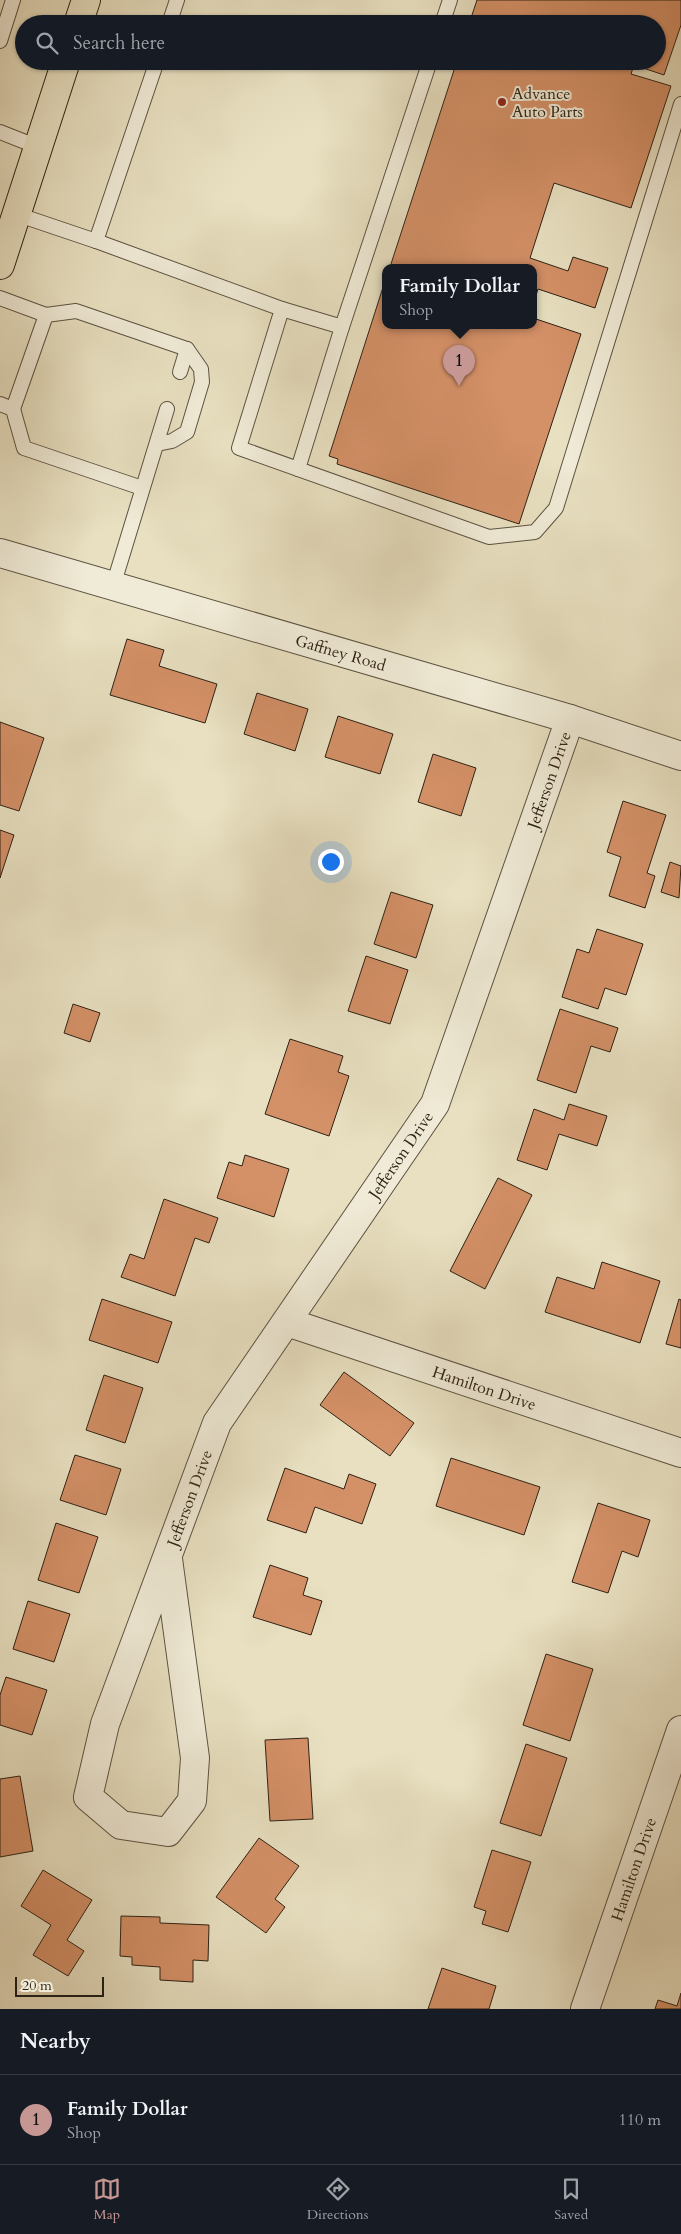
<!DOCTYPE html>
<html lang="en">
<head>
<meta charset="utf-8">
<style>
  :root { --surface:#171b24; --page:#242831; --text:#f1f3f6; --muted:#9ea1a6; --line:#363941; --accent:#c59692 }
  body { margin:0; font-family:Cardo,serif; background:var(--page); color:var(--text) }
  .scale { position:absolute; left:15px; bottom:12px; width:89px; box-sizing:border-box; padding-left:5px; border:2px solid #2e2215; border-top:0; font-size:14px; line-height:18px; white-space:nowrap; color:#2e2215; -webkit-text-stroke:4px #f0ebd7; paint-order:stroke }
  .you { position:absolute; left:330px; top:861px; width:18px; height:18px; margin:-12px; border:4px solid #fff; border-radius:50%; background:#1a73e8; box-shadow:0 0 0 8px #1a73e833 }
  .badge { display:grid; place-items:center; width:32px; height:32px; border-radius:50%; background:var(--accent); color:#111; font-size:16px; font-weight:700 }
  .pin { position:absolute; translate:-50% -41px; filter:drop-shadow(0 1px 2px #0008) }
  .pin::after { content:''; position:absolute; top:26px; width:18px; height:15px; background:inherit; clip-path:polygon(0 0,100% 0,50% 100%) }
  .popup { position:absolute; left:382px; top:264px; width:155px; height:65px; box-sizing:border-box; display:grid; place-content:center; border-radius:10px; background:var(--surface); filter:drop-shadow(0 1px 4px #0005); font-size:16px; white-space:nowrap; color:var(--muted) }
  .popup b { font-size:19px; color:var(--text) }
  .popup::after { content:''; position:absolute; left:50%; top:100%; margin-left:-10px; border:10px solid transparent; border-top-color:var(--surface) }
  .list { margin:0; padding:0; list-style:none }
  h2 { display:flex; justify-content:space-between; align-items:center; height:65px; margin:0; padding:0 20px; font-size:21px }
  h2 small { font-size:16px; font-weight:400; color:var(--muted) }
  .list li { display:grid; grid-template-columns:32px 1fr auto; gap:15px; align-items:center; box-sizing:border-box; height:90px; padding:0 20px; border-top:1px solid var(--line) }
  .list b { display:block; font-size:19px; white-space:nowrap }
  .list p { margin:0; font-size:16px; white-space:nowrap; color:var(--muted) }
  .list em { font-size:16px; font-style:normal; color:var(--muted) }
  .icon { flex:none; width:28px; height:28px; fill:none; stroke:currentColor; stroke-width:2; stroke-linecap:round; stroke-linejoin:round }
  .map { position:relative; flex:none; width:681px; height:2009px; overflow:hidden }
  .search { position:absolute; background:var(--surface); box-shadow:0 1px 4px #0004; left:15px; right:15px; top:15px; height:55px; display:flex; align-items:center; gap:12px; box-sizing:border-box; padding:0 18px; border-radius:28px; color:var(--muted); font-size:19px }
  .sheet { height:155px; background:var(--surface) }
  nav { display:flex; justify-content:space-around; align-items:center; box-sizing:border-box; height:70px; border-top:1px solid var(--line); background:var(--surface); font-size:14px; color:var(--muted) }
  nav a { display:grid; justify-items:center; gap:2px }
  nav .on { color:var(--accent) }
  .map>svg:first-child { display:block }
</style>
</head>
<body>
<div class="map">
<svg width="681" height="2009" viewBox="0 0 681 2009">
  <rect width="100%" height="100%" fill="#e8e0c1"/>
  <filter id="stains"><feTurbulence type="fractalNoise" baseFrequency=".004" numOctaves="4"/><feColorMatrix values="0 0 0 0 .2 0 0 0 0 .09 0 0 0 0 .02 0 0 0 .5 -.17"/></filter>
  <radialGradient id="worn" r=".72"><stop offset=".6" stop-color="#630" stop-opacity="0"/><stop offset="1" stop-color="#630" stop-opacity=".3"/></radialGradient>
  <g fill="#d49067" stroke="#2e2215">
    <path d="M 477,0 L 681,0 L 681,25 L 664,75 L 634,65 L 631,74 L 671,86 L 631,208 L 554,183 L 530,258 L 568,271 L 573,257 L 608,268 L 595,308 L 538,289 L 533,305 L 533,267 L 390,267 L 457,61 L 657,61 L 657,24 L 469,24 Z"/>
    <path d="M 385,281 L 385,325 L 533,325 L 533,318 L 581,334 L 519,524 L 337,464 L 338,459 L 329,456 Z"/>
    <path d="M 127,639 L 164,650 L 159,666 L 217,684 L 205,723 L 110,695 Z"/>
    <path d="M 257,693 L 308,709 L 295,751 L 244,734 Z"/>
    <path d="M 338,716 L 393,734 L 380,774 L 325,757 Z"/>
    <path d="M 0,722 L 44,738 L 19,811 L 0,805 Z"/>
    <path d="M 433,754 L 476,768 L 461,816 L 418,802 Z"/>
    <path d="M 623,801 L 666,815 L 647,873 L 655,876 L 645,908 L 609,896 L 621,857 L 607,852 Z"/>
    <path d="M 0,830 L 14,835 L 0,878 Z"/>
    <path d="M 670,862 L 681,866 L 679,898 L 661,892 Z"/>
    <path d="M 391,892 L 433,905 L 416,958 L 374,944 Z"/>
    <path d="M 597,929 L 643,944 L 626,995 L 605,988 L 598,1009 L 562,997 L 577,949 L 589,953 Z"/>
    <path d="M 366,956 L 408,970 L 390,1024 L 348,1011 Z"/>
    <path d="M 73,1004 L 100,1013 L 90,1042 L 64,1033 Z"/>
    <path d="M 560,1009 L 618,1028 L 610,1052 L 591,1046 L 576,1093 L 537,1080 Z"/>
    <path d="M 290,1039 L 343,1056 L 338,1072 L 349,1076 L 329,1136 L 265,1114 Z"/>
    <path d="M 569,1104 L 607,1116 L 597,1146 L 559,1134 L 547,1170 L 517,1160 L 534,1109 L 564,1120 Z"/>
    <path d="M 245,1155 L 289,1169 L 274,1217 L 217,1198 L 229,1162 L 242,1166 Z"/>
    <path d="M 498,1178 L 532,1195 L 485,1289 L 450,1271 Z"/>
    <path d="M 164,1199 L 218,1218 L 209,1243 L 195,1238 L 175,1296 L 121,1277 L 130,1254 L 144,1259 Z"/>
    <path d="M 602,1262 L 660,1281 L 640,1343 L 545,1312 L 557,1277 L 594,1289 Z"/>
    <path d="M 102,1299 L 172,1322 L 158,1363 L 89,1340 Z"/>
    <path d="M 679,1299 L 681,1300 L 681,1348 L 666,1344 Z"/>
    <path d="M 344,1372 L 414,1423 L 390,1456 L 320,1405 Z"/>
    <path d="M 104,1375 L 143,1388 L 125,1443 L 86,1430 Z"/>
    <path d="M 75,1455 L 121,1469 L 106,1515 L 60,1500 Z"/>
    <path d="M 451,1458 L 540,1487 L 524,1535 L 436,1506 Z"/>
    <path d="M 285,1468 L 344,1489 L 349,1474 L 376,1484 L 362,1524 L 315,1507 L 306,1533 L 267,1520 Z"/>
    <path d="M 598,1503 L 650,1520 L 638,1557 L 622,1551 L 608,1593 L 572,1582 Z"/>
    <path d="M 56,1523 L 98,1537 L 79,1593 L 38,1580 Z"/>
    <path d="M 270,1565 L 308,1578 L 303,1595 L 322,1601 L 311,1635 L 253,1617 Z"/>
    <path d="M 28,1601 L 70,1614 L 54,1662 L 13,1649 Z"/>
    <path d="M 546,1654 L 593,1669 L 570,1741 L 523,1725 Z"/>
    <path d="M 6,1677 L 47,1690 L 32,1735 L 0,1725 L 0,1695 Z"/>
    <path d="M 308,1738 L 313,1819 L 270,1821 L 265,1740 Z"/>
    <path d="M 526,1744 L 567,1758 L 541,1836 L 500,1823 Z"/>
    <path d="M 20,1776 L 33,1851 L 0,1857 L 0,1779 Z"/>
    <path d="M 259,1838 L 299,1866 L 275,1899 L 285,1907 L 266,1933 L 216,1897 Z"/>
    <path d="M 492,1850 L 531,1862 L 508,1932 L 482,1924 L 486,1911 L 474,1907 Z"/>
    <path d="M 43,1870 L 92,1900 L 67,1940 L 84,1951 L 68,1976 L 33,1955 L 51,1925 L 21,1906 Z"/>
    <path d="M 121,1916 L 160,1917 L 160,1923 L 209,1925 L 208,1961 L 193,1960 L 193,1982 L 160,1980 L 160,1967 L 132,1965 L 132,1957 L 120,1956 Z"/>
    <path d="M 442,1968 L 496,1986 L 489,2009 L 428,2009 Z"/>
    <path d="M 681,1993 L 681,2009 L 655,2009 L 658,2000 L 677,2006 Z"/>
  </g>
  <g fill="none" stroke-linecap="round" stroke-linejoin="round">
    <g stroke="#5c5240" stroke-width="16">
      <g id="service">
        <path d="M 169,24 L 177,0"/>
        <path d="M 442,24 L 450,0"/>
        <path d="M 0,41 L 13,0"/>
        <path d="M 0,132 L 38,147"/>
        <path d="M 16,214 L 96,241 L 157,61"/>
        <path d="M 96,241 L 282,309 L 239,448 L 489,537 L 535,532 L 556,508 L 681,104"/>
        <path d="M 0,298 L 46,315 L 76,311 L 187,349 L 201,369 L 202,382 L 187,432 L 172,441 L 157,444"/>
        <path d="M 282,309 L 342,327 L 430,61"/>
        <path d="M 180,372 L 187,349"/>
        <path d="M 0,404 L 13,409 L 24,448 L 142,488"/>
        <path d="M 13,409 L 46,315"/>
        <path d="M 298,469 L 342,327"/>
        <path d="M 113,586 L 167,409"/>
      </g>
    </g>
    <g stroke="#5c5240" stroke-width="30">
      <g id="minor">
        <path id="s1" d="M 0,553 L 570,719 L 681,756"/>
        <path id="s2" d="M 287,1322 L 681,1453"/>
        <path id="s3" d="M 168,1559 L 195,1758 L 192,1801 L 168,1832 L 121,1825 L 88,1797 L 105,1724 L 217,1423 L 435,1104 L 570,719"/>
        <path id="s4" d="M 585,2009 L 681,1730"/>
      </g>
    </g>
    <g stroke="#2e2215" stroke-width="30">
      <g id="trunk">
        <path d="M 78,24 L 86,0"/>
        <path d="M 0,265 L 66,61"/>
      </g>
    </g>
    <use href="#service" stroke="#f0ebd7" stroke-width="14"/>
    <use href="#minor" stroke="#f0ebd7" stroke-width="28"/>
    <use href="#trunk" stroke="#e8e0c1" stroke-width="28"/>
  </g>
  <circle fill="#8f2418" stroke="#f0ebd7" stroke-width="2" cx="502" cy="102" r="5"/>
  <g text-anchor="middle" stroke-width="4" stroke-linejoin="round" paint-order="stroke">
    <g font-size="16" fill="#2e2215" stroke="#f0ebd7" text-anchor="start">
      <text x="512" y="99">Advance<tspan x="512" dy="18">Auto Parts</tspan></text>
    </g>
    <g font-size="16" fill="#2e2215" stroke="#f0ebd7">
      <text dy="6" stroke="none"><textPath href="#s1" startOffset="355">Gaffney Road</textPath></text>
      <text dy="6" stroke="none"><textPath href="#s3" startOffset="1500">Jefferson Drive</textPath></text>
      <text dy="6" stroke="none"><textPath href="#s3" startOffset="1095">Jefferson Drive</textPath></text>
      <text dy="6" stroke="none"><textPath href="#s2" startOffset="208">Hamilton Drive</textPath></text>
      <text dy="6" stroke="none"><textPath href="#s3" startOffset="690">Jefferson Drive</textPath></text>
      <text dy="6" stroke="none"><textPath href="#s4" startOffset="148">Hamilton Drive</textPath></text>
    </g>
  </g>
  <rect width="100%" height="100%" filter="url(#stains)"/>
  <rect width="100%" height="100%" fill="url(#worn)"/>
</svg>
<div class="scale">20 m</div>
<div class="you"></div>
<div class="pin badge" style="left:459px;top:386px">1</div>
<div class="popup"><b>Family Dollar</b>Shop</div>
<div class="search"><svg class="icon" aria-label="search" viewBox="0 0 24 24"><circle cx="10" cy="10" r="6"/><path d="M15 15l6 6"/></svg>Search here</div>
</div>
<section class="sheet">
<h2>Nearby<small></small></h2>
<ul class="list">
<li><span class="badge">1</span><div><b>Family Dollar</b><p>Shop</p></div><em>110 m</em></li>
</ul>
</section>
<nav>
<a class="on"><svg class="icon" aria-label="map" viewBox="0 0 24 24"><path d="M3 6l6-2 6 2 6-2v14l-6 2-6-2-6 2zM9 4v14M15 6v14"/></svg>Map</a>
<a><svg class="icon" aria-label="directions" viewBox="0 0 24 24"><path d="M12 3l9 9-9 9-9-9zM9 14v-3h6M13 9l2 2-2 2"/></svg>Directions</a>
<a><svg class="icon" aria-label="saved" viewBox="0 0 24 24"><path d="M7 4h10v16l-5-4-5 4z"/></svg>Saved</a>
</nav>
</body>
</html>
